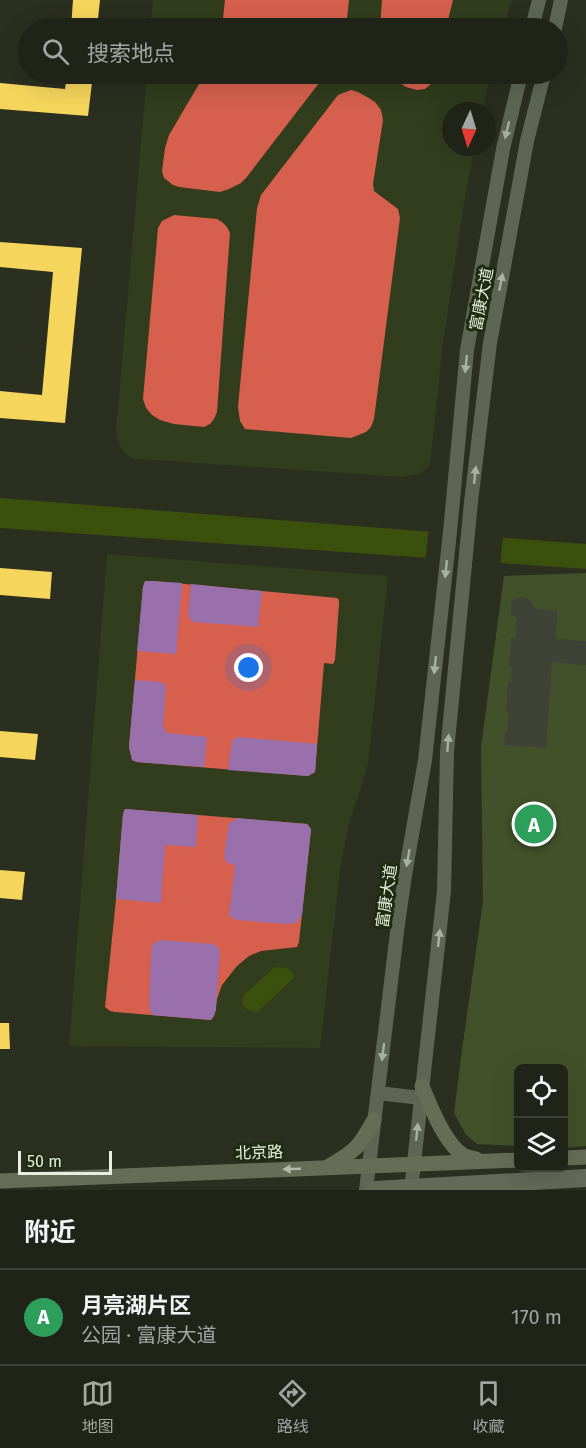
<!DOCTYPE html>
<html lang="zh">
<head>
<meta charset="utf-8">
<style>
  :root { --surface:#202318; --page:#282b21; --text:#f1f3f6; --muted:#a2a4a2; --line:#3d4037; --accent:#a5ab9c }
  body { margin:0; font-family:"Fira Sans","Noto Sans SC",sans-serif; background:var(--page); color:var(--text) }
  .controls { position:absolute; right:18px; bottom:18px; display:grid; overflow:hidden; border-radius:9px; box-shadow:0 6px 24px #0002 }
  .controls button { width:54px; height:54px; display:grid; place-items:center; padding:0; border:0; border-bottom:2px solid var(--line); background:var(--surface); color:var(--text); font:30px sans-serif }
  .compass { position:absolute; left:442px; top:102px; width:54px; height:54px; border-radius:50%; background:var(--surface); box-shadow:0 6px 24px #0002; rotate:184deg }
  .scale { position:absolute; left:18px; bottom:15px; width:94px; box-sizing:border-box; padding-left:6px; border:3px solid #e7eede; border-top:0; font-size:16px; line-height:21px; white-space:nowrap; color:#e7eede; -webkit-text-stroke:4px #212b11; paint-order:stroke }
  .you { position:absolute; left:249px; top:668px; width:21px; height:21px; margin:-15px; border:4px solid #fff; border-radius:50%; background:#1a73e8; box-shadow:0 0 0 9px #1a73e833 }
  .badge { display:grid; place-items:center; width:39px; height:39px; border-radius:50%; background:var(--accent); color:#fff; font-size:20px; font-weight:700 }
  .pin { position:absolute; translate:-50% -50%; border:3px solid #fff; box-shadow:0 2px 6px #0006 }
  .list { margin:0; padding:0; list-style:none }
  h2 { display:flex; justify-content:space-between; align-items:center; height:78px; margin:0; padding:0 24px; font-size:26px }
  h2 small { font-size:20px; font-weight:400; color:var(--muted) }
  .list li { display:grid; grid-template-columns:39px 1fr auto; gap:18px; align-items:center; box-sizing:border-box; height:96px; padding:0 24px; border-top:2px solid var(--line) }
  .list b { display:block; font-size:22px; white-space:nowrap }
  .list p { margin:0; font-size:20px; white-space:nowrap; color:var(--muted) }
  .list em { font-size:20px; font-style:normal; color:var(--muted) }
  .icon { flex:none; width:33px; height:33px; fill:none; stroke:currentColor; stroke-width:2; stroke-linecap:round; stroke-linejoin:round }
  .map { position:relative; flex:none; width:586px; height:1190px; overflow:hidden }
  .search { position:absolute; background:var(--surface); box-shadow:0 6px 24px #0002; left:18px; right:18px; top:18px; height:66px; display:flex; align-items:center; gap:15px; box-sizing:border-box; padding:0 21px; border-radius:33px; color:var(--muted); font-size:22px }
  .sheet { height:174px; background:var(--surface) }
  nav { display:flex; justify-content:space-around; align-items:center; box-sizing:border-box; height:84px; border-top:2px solid var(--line); background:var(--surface); font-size:16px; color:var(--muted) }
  nav a { display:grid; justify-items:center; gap:3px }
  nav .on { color:var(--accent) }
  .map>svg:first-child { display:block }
</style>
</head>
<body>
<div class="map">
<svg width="586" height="1190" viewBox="0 0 586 1190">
  <rect width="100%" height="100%" fill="#2a2f20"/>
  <g fill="#313d1d">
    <path d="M 153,0 L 512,0 L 503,28 L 150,28 Z"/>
    <path d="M 147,74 L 491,74 L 482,111 L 451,111 L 451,147 L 475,147 L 466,191 L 443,343 L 431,456 L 428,467 L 420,474 L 401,477 L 140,459 L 132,458 L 125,453 L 119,445 L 116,431 Z"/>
    <path d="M 107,554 L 388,576 L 368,765 L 350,821 L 341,862 L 320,1048 L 69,1046 Z"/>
  </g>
  <path fill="#425129" d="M 586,573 L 586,1146 L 564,1148 L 564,1068 L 518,1068 L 518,1146 L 477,1144 L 466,1135 L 454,1113 L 462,1050 L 483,901 L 481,747 L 504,576 Z"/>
  <g fill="#3b500c">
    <path d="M 0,498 L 586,544 L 586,569 L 0,528 Z"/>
    <path d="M 275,967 L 286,968 L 292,971 L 294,978 L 257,1012 L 246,1009 L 242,1003 L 243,996 Z"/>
  </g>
  <path fill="#2a2f20" d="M 429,529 L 503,534 L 500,566 L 425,561 Z"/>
  <g fill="#f6d55c">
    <path d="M 73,0 L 100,0 L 97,28 L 71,28 Z"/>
    <path d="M 67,74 L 93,74 L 88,116 L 0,109 L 0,83 L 65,89 Z"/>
    <path d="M 0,242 L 82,248 L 65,423 L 0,418 L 0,391 L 42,395 L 53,272 L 0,267 Z"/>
    <path d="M 0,568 L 52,572 L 50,599 L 0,595 Z"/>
    <path d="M 0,731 L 38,734 L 35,760 L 0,757 Z"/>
    <path d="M 0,870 L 25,872 L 22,900 L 0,898 Z"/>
    <path d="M 0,1023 L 9,1023 L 10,1049 L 0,1049 Z"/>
  </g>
  <g fill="#d6604d">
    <path d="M 225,0 L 349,0 L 346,28 L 222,28 Z"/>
    <path d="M 382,0 L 453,0 L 446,28 L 380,28 Z"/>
    <path d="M 205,74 L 326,74 L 246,178 L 241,183 L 229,189 L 220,192 L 179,187 L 173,185 L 164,178 L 162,171 L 165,148 L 169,135 Z"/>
    <path d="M 388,74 L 434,74 L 431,84 L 425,89 L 417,90 L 406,87 Z"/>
    <path d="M 351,90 L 358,92 L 367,97 L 375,102 L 381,110 L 383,120 L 373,184 L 374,191 L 398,209 L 400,218 L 374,419 L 371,427 L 366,432 L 351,438 L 245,429 L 240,421 L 238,407 L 257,208 L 261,195 L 338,95 Z"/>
    <path d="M 174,215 L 217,219 L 222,222 L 227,227 L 230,233 L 217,412 L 214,419 L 210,424 L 204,427 L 174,424 L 160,420 L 152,415 L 146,408 L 143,399 L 158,228 L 162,221 Z"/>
    <path d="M 145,581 L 152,581 L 337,598 L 339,600 L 339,604 L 335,660 L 333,664 L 324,663 L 315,772 L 308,776 L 137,762 L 132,760 L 129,747 L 143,587 Z"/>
    <path d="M 125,809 L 307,824 L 311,829 L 299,942 L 297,947 L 261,951 L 249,956 L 237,966 L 222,985 L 217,999 L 214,1016 L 211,1020 L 115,1012 L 110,1011 L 105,1007 L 116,899 L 123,814 Z"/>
  </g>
  <g fill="#9970ab">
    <path d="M 145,581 L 152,581 L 182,583 L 176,654 L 137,651 L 143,587 Z"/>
    <path d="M 191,584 L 262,591 L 258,627 L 193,622 L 188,616 Z"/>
    <path d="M 135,680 L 161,682 L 166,686 L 163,726 L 167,733 L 207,737 L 204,767 L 137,762 L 132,760 L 129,747 Z"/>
    <path d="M 239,737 L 317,744 L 315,772 L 308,776 L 228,770 L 232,740 Z"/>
    <path d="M 125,809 L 198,815 L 196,847 L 165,845 L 161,903 L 116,899 L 123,814 Z"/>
    <path d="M 237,818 L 307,824 L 311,829 L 302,915 L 296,923 L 286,924 L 237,920 L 229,916 L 235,865 L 227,863 L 224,856 L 229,824 Z"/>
    <path d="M 159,940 L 214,944 L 220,950 L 216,1010 L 214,1016 L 211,1020 L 152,1015 L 149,1005 L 151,955 L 152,945 Z"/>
  </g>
  <path fill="#3f4337" d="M 522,597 L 530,600 L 535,609 L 557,610 L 556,639 L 586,641 L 586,665 L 552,662 L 546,748 L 504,745 L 505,733 L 507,733 L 509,712 L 506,712 L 508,682 L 511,682 L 512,667 L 509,667 L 511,638 L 515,638 L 517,618 L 511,615 L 511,604 L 514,599 Z"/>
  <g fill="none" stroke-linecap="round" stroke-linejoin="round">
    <g stroke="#5e6653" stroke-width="14">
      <path d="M 532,28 L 539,0"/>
      <path d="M 555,28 L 561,0"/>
      <path d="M 378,1093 L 421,1098"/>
      <path d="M 366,1190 L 398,924 L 405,875 L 425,760 L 450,532 L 467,350 L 503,149 L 521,74"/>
      <path d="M 411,1190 L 444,891 L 447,752 L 471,502 L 490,343 L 527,141 L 544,74"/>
    </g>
    <g stroke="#666d57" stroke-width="15">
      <path d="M 422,1086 C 430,1105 445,1144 463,1155 C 466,1157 472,1158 476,1159"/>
      <path d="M 564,1158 L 586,1157"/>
      <path d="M 329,1166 C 356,1151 359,1147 374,1120"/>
      <path d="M 0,1181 L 518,1160"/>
    </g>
    <path stroke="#636a57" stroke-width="18" d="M 375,1190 L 586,1178"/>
  </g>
  <defs><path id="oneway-solid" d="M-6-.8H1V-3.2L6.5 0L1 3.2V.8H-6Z" transform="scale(1.5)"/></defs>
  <g fill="#a9b19f">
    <use href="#oneway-solid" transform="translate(507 130) rotate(104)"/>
    <use href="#oneway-solid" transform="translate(501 282) rotate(-79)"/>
    <use href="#oneway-solid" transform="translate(466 364) rotate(96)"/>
    <use href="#oneway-solid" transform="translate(475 475) rotate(-84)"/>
    <use href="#oneway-solid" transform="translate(446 569) rotate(96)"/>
    <use href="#oneway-solid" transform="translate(435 665) rotate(96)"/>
    <use href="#oneway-solid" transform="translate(448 743) rotate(-85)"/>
    <use href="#oneway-solid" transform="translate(408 858) rotate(100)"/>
    <use href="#oneway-solid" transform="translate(439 938) rotate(-84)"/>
    <use href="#oneway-solid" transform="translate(383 1052) rotate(97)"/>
    <use href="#oneway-solid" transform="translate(417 1132) rotate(-84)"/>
  </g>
  <use fill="#b3baa8" href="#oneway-solid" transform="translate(292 1169) rotate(178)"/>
  <g text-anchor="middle" stroke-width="6" stroke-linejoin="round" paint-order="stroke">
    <g font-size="16" fill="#e7eede" stroke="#212b11">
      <text transform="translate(481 299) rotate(-79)" y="6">富康大道</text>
      <text transform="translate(386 896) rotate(-82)" y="6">富康大道</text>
      <text transform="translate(259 1152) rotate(-2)" y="6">北京路</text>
    </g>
  </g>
</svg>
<div class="controls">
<button><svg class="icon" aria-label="locate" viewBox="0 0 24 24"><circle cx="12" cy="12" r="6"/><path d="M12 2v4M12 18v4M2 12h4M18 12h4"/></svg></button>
<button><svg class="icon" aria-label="layers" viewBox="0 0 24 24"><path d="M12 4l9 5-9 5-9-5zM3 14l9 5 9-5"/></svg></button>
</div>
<svg class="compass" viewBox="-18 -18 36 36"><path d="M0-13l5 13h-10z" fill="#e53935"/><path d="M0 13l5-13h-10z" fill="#a2a4a2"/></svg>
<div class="scale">50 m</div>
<div class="you"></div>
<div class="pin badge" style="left:534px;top:824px;background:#2e9e5b">A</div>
<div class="search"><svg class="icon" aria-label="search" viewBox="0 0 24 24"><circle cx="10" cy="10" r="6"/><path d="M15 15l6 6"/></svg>搜索地点</div>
</div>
<section class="sheet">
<h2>附近<small></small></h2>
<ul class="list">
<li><span class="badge" style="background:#2e9e5b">A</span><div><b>月亮湖片区</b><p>公园 · 富康大道</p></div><em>170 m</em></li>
</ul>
</section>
<nav>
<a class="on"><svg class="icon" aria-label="map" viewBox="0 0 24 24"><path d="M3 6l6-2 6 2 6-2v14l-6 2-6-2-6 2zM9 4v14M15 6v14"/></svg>地图</a>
<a><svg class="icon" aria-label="directions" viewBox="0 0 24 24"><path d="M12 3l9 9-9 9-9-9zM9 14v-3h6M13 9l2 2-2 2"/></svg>路线</a>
<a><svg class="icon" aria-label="saved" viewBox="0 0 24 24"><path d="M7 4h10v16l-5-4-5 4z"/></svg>收藏</a>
</nav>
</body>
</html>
